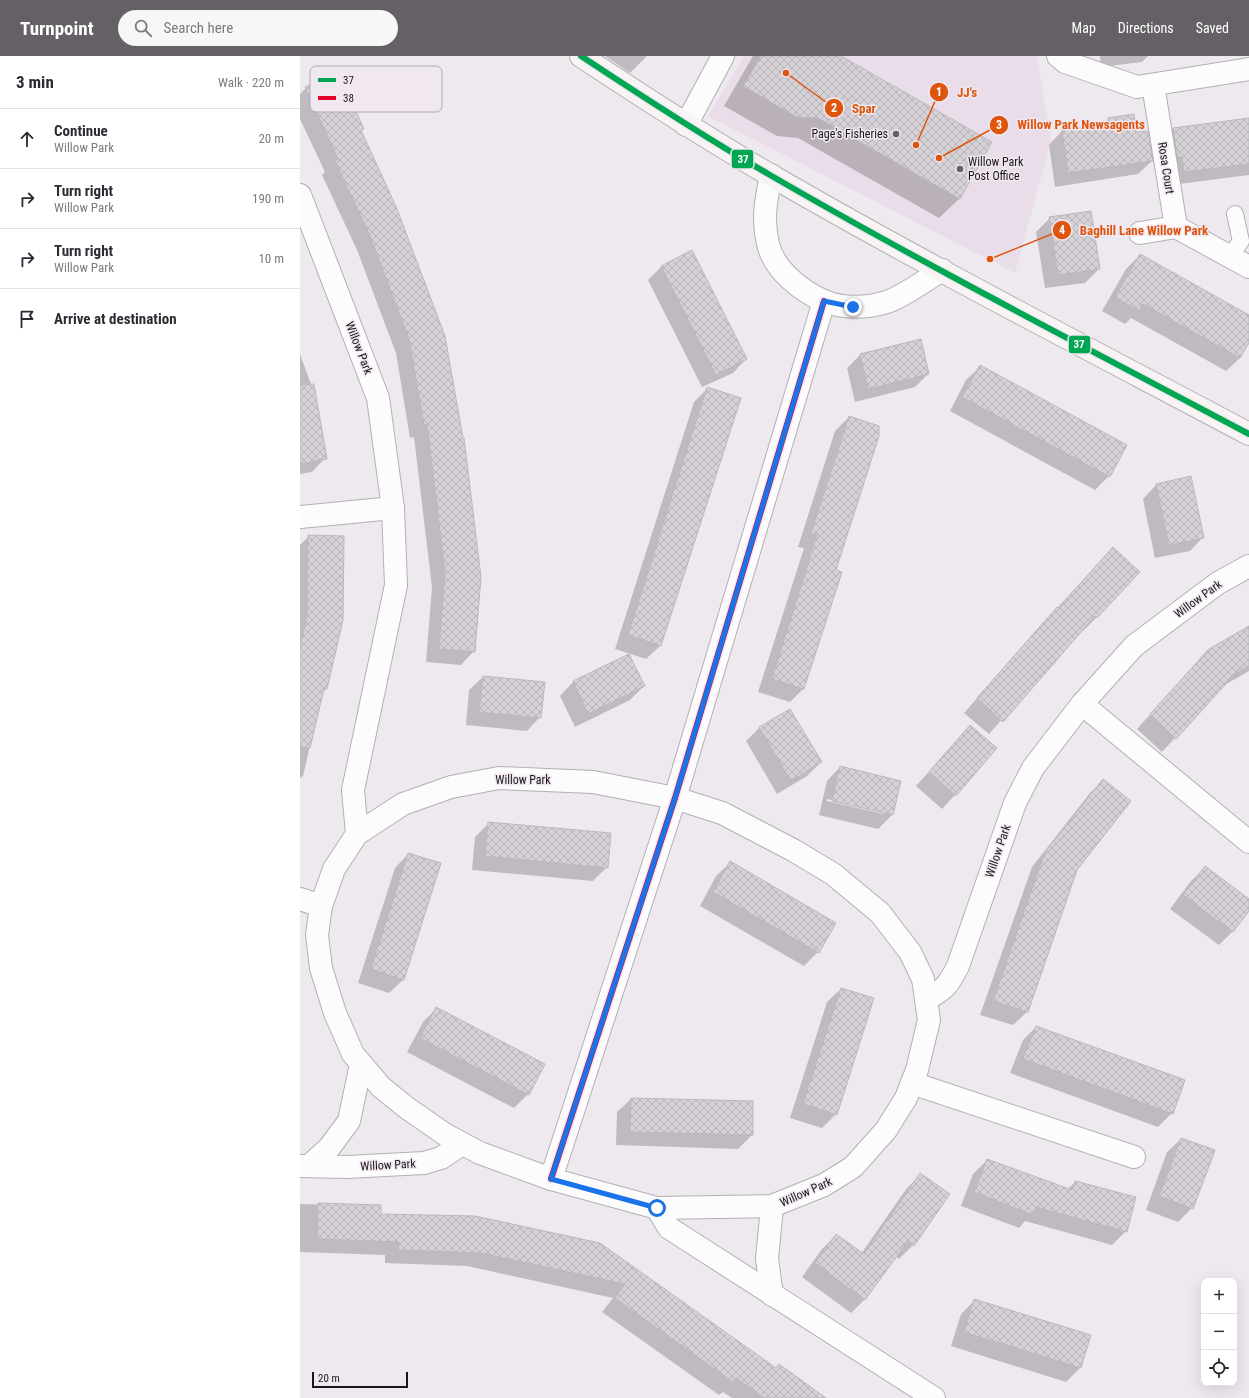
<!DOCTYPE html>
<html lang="en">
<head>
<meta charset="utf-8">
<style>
  :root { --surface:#fff; --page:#f7f7f7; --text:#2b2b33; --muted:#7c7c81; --line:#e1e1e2; --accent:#646065 }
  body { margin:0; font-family:"Roboto Condensed",sans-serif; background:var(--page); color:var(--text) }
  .controls { position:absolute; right:12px; bottom:12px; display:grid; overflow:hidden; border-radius:8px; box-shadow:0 4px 16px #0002 }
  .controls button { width:36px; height:36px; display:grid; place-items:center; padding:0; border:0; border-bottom:1px solid var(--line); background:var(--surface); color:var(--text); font:20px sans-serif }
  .scale { position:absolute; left:12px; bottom:10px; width:96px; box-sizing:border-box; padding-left:4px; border:2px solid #1a171a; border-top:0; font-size:11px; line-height:14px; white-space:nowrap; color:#1a171a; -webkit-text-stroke:3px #f0e7f1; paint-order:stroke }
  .stop { position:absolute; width:12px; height:12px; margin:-9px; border:3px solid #1a73e8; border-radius:50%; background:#fff }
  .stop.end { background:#1a73e8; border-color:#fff; box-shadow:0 1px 4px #0008 }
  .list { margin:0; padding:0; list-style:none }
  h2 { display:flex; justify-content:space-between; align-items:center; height:52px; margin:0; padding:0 16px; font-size:17px }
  h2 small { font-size:13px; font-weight:400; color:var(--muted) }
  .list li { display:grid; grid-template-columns:26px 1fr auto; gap:12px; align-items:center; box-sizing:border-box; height:60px; padding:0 16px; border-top:1px solid var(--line) }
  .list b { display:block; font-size:15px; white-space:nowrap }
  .list p { margin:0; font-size:13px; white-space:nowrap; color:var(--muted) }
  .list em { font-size:13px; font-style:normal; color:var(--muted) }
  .icon { flex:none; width:22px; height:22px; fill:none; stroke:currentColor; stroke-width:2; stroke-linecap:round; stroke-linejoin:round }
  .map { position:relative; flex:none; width:949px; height:1342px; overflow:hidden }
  header { display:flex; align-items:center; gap:24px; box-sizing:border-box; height:56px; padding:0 20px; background:var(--accent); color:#fff }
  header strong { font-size:19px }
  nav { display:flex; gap:22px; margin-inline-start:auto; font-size:14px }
  .search { width:280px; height:36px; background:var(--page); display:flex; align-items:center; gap:10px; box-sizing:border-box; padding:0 14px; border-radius:22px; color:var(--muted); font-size:15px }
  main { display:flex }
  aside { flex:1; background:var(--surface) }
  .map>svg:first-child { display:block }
</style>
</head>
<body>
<header>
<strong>Turnpoint</strong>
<div class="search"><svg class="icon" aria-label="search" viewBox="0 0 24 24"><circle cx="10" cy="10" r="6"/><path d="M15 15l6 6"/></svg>Search here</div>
<nav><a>Map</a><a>Directions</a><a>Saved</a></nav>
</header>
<main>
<aside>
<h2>3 min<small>Walk · 220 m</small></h2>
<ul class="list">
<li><svg class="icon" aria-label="ahead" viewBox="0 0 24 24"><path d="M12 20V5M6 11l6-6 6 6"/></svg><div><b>Continue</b><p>Willow Park</p></div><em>20 m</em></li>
<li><svg class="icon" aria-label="right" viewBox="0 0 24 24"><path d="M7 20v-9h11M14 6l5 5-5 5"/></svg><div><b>Turn right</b><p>Willow Park</p></div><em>190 m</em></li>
<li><svg class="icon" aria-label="right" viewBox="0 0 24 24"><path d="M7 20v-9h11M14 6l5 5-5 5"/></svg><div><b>Turn right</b><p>Willow Park</p></div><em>10 m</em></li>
<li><svg class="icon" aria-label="arrive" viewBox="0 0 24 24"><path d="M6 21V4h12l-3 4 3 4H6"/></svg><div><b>Arrive at destination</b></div></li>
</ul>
</aside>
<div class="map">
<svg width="949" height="1342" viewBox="0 0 949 1342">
  <defs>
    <pattern id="building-cross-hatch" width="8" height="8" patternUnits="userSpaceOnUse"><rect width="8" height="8" fill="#d5d1d6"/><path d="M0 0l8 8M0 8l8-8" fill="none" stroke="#b6b3b7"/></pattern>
  </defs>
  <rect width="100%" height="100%" fill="#eee9ef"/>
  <path fill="#e8dde9" d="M 444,0 L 737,0 L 751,85 L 715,217 L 408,60 Z"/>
  <g fill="#0003" fill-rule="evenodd">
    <path d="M 305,0 L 347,0 L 330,17 Z"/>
    <path d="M 453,0 L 539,0 L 691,87 L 659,143 L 639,162 L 498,82 L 477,80 L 424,50 Z"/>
    <path d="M 800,0 L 848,0 L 842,6 L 801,11 Z"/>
    <path d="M 6,32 L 63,73 L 60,75 L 96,154 L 174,595 L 161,609 L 126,606 L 132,531 L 114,381 L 110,382 L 96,297 L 57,194 L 22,119 L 25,116 L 0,63 L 0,38 Z"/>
    <path d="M 809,63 L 836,78 L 852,105 L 838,118 L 755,131 L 749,89 L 762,75 L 803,69 Z"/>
    <path d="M 949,63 L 949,119 L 871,129 L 859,86 L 873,73 Z"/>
    <path d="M 750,162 L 799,213 L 785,227 L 745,232 L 736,176 Z"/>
    <path d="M 840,199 L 949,260 L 949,285 L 940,302 L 926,315 L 831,262 L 825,268 L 802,255 L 826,213 Z"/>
    <path d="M 362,210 L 446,303 L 433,317 L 402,331 L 348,224 Z"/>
    <path d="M 0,298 L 14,336 L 25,402 L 12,416 L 0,418 Z"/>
    <path d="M 560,299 L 628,318 L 615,331 L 555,346 L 547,312 Z"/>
    <path d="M 680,311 L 809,420 L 795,434 L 650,355 L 666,324 Z"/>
    <path d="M 408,332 L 360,590 L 346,603 L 315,593 L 394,346 Z"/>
    <path d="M 549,361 L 534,515 L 504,632 L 490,646 L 458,636 L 504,492 L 498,491 L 535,375 Z"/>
    <path d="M 856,429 L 903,481 L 890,495 L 855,502 L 843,443 Z"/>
    <path d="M 9,480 L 26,633 L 22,637 L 3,720 L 0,722 L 0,489 Z"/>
    <path d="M 800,506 L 797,561 L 783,575 L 782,574 L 689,678 L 664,657 L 744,566 Z"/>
    <path d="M 949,571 L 949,615 L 923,630 L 862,696 L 837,673 L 896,608 Z"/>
    <path d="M 329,599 L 344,630 L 330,644 L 275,671 L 260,640 L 273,626 Z"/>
    <path d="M 183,621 L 244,627 L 240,661 L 227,675 L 166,669 L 169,634 Z"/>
    <path d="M 670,670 L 655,739 L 642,753 L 616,730 Z"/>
    <path d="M 459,672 L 521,706 L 507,720 L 477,738 L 446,685 Z"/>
    <path d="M 540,711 L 600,725 L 592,759 L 578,773 L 519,759 L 527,725 ZM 527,743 L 584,756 L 584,758 L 527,745 Z"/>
    <path d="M 803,724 L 776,814 L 727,956 L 713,969 L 680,959 L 732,811 L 790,737 Z"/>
    <path d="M 189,767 L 307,811 L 293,825 L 172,814 L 175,781 Z"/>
    <path d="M 108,798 L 103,924 L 89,937 L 58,927 L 95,812 Z"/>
    <path d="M 430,807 L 518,896 L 504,910 L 400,850 L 416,820 Z"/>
    <path d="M 905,812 L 949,845 L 949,854 L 932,876 L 919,889 L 870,853 L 891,825 Z"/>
    <path d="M 541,933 L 536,1058 L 522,1072 L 490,1062 L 527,946 Z"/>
    <path d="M 137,952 L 228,1038 L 214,1052 L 107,996 L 123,966 Z"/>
    <path d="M 736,971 L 872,1057 L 858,1071 L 710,1017 L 723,984 Z"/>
    <path d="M 331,1043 L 452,1079 L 438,1093 L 316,1089 L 317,1056 Z"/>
    <path d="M 881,1083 L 892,1152 L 878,1166 L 846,1154 L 867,1096 Z"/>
    <path d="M 687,1104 L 767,1134 L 775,1126 L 826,1175 L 812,1189 L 725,1165 L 719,1172 L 661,1150 L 673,1118 Z"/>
    <path d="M 620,1119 L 613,1189 L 599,1203 L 596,1200 L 565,1243 L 551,1257 L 502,1221 L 522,1193 L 536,1179 L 561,1198 L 607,1132 Z"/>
    <path d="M 0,1148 L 80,1150 L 80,1159 L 299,1188 L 475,1313 L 524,1342 L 432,1342 L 423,1336 L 419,1339 L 302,1256 L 313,1242 L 167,1210 L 85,1207 L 85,1199 L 0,1196 Z"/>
    <path d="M 674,1245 L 790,1280 L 780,1312 L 766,1326 L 651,1290 L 661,1258 Z"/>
  </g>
  <g fill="url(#building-cross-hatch)" stroke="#bbb8bc">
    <path d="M 461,0 L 541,0 L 692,86 L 660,143 L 518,62 L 497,61 L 443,30 Z"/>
    <path d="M 38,16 L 64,73 L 61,74 L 97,153 L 145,280 L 163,382 L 164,382 L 181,521 L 175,596 L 139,593 L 145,516 L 127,368 L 124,369 L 109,283 L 70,180 L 35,105 L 38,103 L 5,31 Z"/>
    <path d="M 834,58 L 836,76 L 848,75 L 853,105 L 768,117 L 762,74 L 809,67 L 808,62 Z"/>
    <path d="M 949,62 L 949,108 L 884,116 L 882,101 L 877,101 L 873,72 Z"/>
    <path d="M 791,155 L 800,213 L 758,219 L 749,161 Z"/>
    <path d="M 392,194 L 447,303 L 416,319 L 361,210 Z"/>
    <path d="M 840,198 L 949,259 L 949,287 L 940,302 L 843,248 L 839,255 L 815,241 Z"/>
    <path d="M 621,283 L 629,318 L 568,333 L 560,298 Z"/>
    <path d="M 680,309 L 827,389 L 810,421 L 662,341 Z"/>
    <path d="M 14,328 L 27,403 L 0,408 L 0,329 Z"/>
    <path d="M 407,331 L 441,342 L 361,590 L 328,579 Z"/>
    <path d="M 549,360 L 579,370 L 579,380 L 536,514 L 542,516 L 504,633 L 472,623 L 517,479 L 511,477 Z"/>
    <path d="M 891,420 L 904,482 L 869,489 L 856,428 Z"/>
    <path d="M 8,479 L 44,480 L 43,564 L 27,633 L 24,633 L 10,692 L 0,691 L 0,591 L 7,560 Z"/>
    <path d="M 813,491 L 840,516 L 797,562 L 795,560 L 703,666 L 677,642 L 757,551 L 758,552 Z"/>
    <path d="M 949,570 L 949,610 L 935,618 L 876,683 L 850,658 L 909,593 Z"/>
    <path d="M 329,598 L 345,630 L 288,658 L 273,625 Z"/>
    <path d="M 183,620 L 245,626 L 241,662 L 179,656 Z"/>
    <path d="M 490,653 L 522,706 L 491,725 L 459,671 Z"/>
    <path d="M 670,669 L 697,692 L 656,740 L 629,716 Z"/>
    <path d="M 540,710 L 601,725 L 593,759 L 532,745 Z"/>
    <path d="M 803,723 L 831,745 L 777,814 L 728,956 L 693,945 L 745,796 Z"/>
    <path d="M 188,766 L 311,777 L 308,812 L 185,800 Z"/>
    <path d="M 108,797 L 141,807 L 104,924 L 71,913 Z"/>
    <path d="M 430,805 L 536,867 L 519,897 L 413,836 Z"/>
    <path d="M 905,810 L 949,843 L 949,855 L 933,876 L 883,839 Z"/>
    <path d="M 541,932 L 574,942 L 537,1059 L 503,1048 Z"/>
    <path d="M 136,951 L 245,1008 L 229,1039 L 120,982 Z"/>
    <path d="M 736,970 L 885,1024 L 873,1058 L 723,1003 Z"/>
    <path d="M 331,1042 L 453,1045 L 453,1079 L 330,1076 Z"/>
    <path d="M 881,1082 L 915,1094 L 893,1153 L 859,1140 Z"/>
    <path d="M 687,1103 L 772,1134 L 775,1125 L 836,1141 L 827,1176 L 736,1151 L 733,1159 L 674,1136 Z"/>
    <path d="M 620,1117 L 650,1138 L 614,1190 L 608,1185 L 565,1244 L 515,1207 L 536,1178 L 564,1198 Z"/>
    <path d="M 18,1147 L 81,1149 L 81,1158 L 175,1160 L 300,1187 L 476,1312 L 479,1308 L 526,1342 L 464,1342 L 436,1322 L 433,1326 L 315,1242 L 325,1228 L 181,1197 L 98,1194 L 99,1186 L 17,1183 Z"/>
    <path d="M 674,1243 L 791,1279 L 781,1312 L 664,1276 Z"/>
  </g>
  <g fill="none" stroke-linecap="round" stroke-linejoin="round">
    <g stroke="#b3afb3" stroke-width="18">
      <path id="lane" d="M 930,200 L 941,185 L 935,158"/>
    </g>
    <g stroke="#b3afb3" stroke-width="24">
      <g id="street">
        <path d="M 758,0 L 765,6 L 837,31 L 949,13"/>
        <path d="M 853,29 L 876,171"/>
        <path d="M 386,69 L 423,0"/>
        <path d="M 471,119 C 466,144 462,163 468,188 C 474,214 501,235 524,245 C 542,253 568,252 587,246 C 606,239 624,225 642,214"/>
        <path d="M 0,139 L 78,342 L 93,452 L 96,529 L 53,734 L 57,778"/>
        <path d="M 840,177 L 876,171 L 949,211"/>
        <path d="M 0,461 L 93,452"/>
        <path d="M 782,648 L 949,786"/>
        <path d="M 0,843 L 21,850"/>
        <path d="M 626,943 C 645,934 649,928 658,910 L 715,747 L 733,712 L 782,648 L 834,590 L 918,527 L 949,510"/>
        <path d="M 612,1027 L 834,1101"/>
        <path d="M 0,1110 L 47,1111 L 124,1107 L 141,1102 L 162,1088"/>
        <path d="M 9,1110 L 29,1092 L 49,1065 L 61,1008"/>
        <path d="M 251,1123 L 375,742 L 524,245"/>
        <path d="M 357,1152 L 472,1150 L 524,1129 L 553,1111 L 586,1074 L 606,1042 L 617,1014 L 629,964 L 623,923 L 610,896 L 580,857 L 533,818 L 493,794 L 422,757 L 375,742 L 293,726 L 199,722 L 151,731 L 103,748 L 57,778 L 34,813 L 21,850 L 17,879 L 21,912 L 35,957 L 53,998 L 81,1031 L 107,1052 L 146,1079 L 180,1097 L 251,1123 L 357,1152 L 369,1172 L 634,1342"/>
        <path d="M 472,1239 L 467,1203 L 472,1150"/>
      </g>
    </g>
    <g stroke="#b3afb3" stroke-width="24">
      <path id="secondary" d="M 281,0 C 343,41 406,82 470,119 C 627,210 789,293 949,378"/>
    </g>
    <use href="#lane" stroke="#fcfcfd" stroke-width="16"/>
    <use href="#street" stroke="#fcfcfd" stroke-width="22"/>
    <use href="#secondary" stroke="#f8f4f4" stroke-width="22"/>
    <g stroke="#f0e7f1" stroke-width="9">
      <path id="bus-1" d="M 281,0 C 343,41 406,82 470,119 C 627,210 789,293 949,378"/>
    </g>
    <g stroke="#f0e7f1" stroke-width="9">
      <path id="bus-2" d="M 251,1123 L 375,742 L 524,245"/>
    </g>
    <use href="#bus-1" stroke="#00a651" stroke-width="6"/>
    <use href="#bus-2" stroke="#e4002b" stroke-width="6"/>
  </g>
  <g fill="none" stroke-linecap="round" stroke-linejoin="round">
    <path stroke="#1a73e8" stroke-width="5" d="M 357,1152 L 251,1123 L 375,742 L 524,245 L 553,251"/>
  </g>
  <g fill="#646065" stroke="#f0e7f1" stroke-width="1.5">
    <circle cx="596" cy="78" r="4"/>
    <circle cx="660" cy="113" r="4"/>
  </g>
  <g text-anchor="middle" stroke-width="3" stroke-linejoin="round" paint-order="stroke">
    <g font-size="12" fill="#1a171a" stroke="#f0e7f1" text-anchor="end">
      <text x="588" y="82">Page's Fisheries</text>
      <text x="668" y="110" text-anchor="start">Willow Park<tspan x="668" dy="14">Post Office</tspan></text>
    </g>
    <g font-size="12" fill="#1a171a" stroke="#f0e7f1">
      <text transform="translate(866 112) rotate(81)" y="4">Rosa Court</text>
      <text transform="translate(59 292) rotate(69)" y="4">Willow Park</text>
      <text transform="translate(898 543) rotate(-36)" y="4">Willow Park</text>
      <text x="223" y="728">Willow Park</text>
      <text transform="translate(698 795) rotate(-71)" y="4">Willow Park</text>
      <text transform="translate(88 1109) rotate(-3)" y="4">Willow Park</text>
      <text transform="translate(506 1136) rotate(-24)" y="4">Willow Park</text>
    </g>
  </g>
  <rect x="10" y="10" width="132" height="46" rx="6" fill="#f0e7f1" stroke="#b0a9b0" stroke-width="1"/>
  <rect x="18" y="22" width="18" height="4" fill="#00a651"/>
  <rect x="18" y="40" width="18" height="4" fill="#e4002b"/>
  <g font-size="11" fill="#1a171a">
    <text x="43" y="28">37</text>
    <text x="43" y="46">38</text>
  </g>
  <path fill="none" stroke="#de560d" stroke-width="1.5" d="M616 89L639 36M486 17L534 52M639 102L699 69M690 203L762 174"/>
  <g fill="#de560d" stroke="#f0e7f1" stroke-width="1.5">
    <circle cx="616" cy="89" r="4"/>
    <circle cx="486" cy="17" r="4"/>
    <circle cx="639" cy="102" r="4"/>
    <circle cx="690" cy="203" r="4"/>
    <circle cx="639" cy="36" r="10"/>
    <circle cx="534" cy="52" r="10"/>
    <circle cx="699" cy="69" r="10"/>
    <circle cx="762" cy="174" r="10"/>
  </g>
  <g font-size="12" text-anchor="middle" font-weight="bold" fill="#fff">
    <text x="639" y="40">1</text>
    <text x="534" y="56">2</text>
    <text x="699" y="73">3</text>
    <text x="762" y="178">4</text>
  </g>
  <g font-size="13" text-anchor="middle" font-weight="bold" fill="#de560d" stroke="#f0e7f1" stroke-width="3" stroke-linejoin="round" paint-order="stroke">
    <text x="667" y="41">JJ's</text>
    <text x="564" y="57">Spar</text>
    <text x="781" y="73">Willow Park Newsagents</text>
    <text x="844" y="179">Baghill Lane Willow Park</text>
  </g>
  <g stroke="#f0e7f1" stroke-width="1.5">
    <rect x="431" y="93" width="23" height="20" rx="4" fill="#00a651"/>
    <rect x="768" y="279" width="23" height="19" rx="4" fill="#00a651"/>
  </g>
  <g font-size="11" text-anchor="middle" font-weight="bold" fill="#fff">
    <text x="443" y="107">37</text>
    <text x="779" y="292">37</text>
  </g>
</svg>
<div class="controls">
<button>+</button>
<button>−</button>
<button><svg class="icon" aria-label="locate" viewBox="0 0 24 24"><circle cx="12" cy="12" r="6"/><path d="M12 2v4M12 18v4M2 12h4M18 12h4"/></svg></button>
</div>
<div class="scale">20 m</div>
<div class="stop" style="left:357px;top:1152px"></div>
<div class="stop end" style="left:553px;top:251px"></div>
</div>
</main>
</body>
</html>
